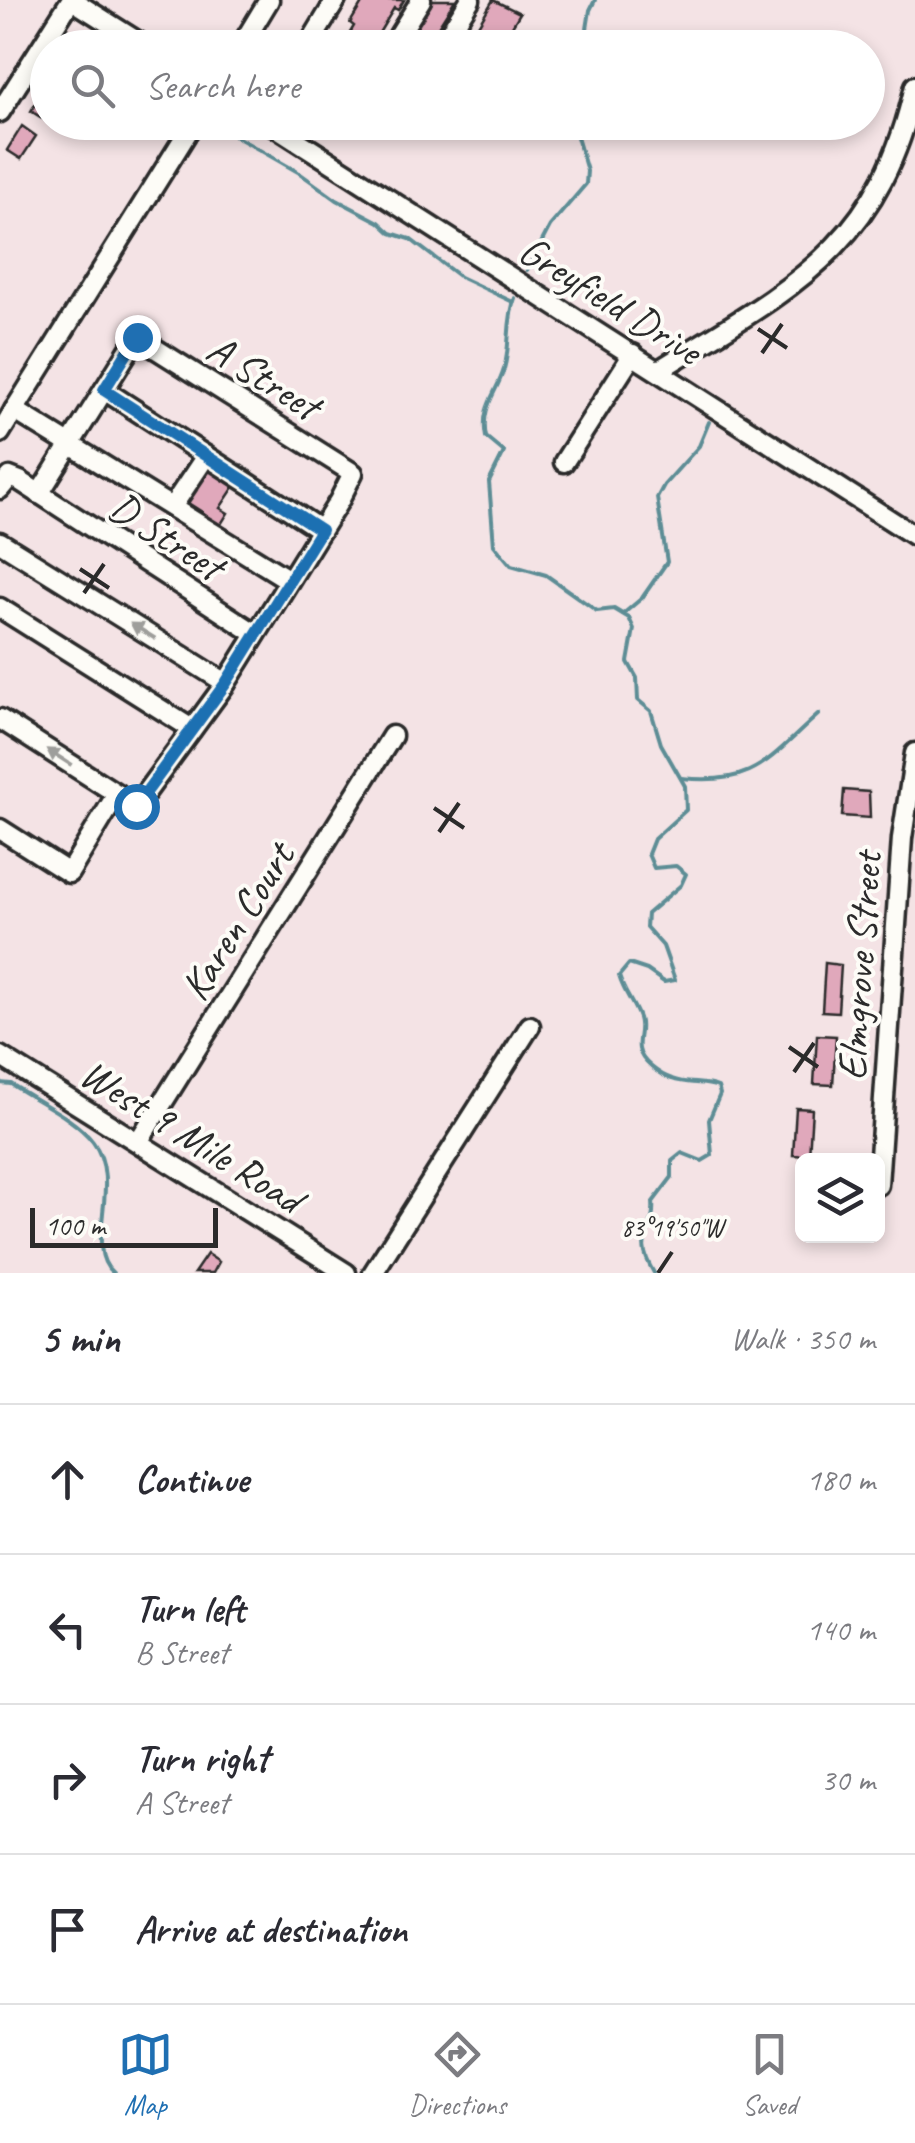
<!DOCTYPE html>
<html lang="en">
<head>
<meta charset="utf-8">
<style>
  :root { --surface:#fff; --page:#f2f2f3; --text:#2b2b33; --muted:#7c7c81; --line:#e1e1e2; --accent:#1f6fb2 }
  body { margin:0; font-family:Caveat,sans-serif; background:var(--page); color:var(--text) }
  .controls { position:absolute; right:30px; bottom:30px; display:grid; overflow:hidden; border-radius:15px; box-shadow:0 5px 15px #0003 }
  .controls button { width:90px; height:90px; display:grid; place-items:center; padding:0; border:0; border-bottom:2px solid var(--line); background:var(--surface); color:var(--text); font:50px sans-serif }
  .scale { position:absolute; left:30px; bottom:25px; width:188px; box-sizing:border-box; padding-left:10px; border:5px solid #2b2b2b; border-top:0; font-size:28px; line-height:35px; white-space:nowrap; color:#2b2b2b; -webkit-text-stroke:8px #fdfcf7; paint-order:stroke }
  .stop { position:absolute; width:30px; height:30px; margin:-22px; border:8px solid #1f6fb2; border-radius:50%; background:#fff }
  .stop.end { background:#1f6fb2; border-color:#fff; box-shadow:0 2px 10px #0008 }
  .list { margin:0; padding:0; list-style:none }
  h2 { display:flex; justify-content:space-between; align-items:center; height:130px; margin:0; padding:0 40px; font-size:42px }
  h2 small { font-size:32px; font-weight:400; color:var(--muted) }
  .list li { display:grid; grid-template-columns:65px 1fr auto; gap:30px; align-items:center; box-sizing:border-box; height:150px; padding:0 40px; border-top:2px solid var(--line) }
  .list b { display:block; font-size:38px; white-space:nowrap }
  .list p { margin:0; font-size:32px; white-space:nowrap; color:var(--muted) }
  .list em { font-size:32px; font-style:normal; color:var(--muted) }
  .icon { flex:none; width:55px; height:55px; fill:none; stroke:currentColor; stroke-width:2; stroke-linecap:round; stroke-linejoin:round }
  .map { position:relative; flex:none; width:915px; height:1273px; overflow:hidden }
  .search { position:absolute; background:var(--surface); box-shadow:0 5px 15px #0003; left:30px; right:30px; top:30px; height:110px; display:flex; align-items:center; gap:25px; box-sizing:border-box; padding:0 35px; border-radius:55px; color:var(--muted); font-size:38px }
  .sheet { height:730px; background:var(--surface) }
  nav { display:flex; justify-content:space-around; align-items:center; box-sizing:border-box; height:140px; border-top:2px solid var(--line); background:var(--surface); font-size:28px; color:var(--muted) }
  nav a { display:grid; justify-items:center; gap:5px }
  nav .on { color:var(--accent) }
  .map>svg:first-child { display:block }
</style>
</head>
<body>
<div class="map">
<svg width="915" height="1273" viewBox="0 0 915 1273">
  <rect width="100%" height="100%" fill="#f4e3e5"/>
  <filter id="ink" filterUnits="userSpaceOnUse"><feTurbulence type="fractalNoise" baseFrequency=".01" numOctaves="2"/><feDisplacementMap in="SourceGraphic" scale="20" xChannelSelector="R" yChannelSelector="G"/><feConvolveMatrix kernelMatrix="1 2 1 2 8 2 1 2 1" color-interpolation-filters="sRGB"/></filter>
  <g filter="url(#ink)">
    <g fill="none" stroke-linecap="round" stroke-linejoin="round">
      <g stroke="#5d8d95" stroke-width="4">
        <path d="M 584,48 L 590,10 L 595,0"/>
        <path d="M 235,136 L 298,172 L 337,200 L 379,222 L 391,233 L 410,239 L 460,277 L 513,302"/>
        <path d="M 527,270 L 550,226 L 586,184 L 587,171 L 577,137 L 578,122"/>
        <path d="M 515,298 C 506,321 511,346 504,369 C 497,393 480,407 486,437 L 504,452 L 489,482 L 494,545 L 511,565 L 546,575 L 597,611 L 614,609 L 629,618 L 634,629 L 628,662 L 637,678 L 638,700 L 651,711 L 661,744 L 685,786 L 686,810 L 654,839 L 648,854 L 654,868 L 676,866 L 686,874 L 681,885 L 647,914 L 646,927 L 663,946 L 675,980 L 664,982 L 647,970 L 629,964 L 619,976 C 624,993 634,1004 639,1018 C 643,1030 637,1038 639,1049 C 641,1062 660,1075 672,1079 C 687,1085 703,1081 718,1087 L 720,1094 L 709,1120 L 712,1155 L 702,1161 L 682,1153 L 672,1161 L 672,1177 L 653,1202 C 656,1236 631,1235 654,1273"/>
        <path d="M 623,614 L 642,598 L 667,562 L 657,498 L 664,485 L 699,446 L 709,422"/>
        <path d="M 681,778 C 755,786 767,760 819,714"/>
        <path d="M 0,1083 L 11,1084 C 36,1101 75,1118 93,1142 C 124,1183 82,1247 113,1273"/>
      </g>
    </g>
    <g fill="#e0a8bb" stroke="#2b2b2b" stroke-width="2.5">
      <path d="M 364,0 L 404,0 L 398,10 L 394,8 L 376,38 L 380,41 L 375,48 L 341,48 L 354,26 L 350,23 Z"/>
      <path d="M 429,0 L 455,0 L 427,44 L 408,32 Z"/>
      <path d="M 493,0 L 520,13 L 499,48 L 470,48 L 477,36 L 473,34 Z"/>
      <path d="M 45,87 L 48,116 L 45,120 L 31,111 Z"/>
      <path d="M 22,126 L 36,136 L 21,159 L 7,150 Z"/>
      <path d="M 208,466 L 236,484 L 220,508 L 228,513 L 218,529 L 199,517 L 202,512 L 185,501 Z"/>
      <path d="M 844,790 L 869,792 L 870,818 L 842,816 Z"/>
      <path d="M 825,963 L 841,965 L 838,1012 L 822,1011 Z"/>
      <path d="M 817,1035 L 836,1036 L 833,1085 L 814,1084 Z"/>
      <path d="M 796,1108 L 812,1109 L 809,1156 L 793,1155 Z"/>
      <path d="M 207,1254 L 219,1262 L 213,1273 L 194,1273 Z"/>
    </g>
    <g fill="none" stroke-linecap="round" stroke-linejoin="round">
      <g stroke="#2b2b2b" stroke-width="25">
        <g id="minor">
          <path d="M 72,0 L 148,48"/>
          <path d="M 421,0 L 399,35 L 421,48"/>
          <path d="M 240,48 L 269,0"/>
          <path d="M 307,48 L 336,0"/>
          <path d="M 440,48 L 470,0"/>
          <path d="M 0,112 L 71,0"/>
          <path d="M 268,122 L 915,536"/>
          <path d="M 659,370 C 789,289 879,249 915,86"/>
          <path d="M 104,390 L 321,530"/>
          <path d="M 14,410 L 289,580"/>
          <path d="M 0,433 L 194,122"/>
          <path d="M 564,462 L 633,354"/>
          <path d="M 0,489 L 10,477 L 20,481 L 256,634"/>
          <path d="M 172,507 L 206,456"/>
          <path d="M 0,542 L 226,683"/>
          <path d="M 0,608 L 192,729"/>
          <path d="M 0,719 L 136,806 L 226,683 L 339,501 L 353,473 L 137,337 L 39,494"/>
          <path d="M 0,829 L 69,873 L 117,794"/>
          <path d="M 0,1056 L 346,1273"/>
          <path d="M 138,1142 L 392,736"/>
          <path d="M 878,1185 L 902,838 L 915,753"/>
          <path d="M 373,1273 L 530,1026"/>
        </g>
      </g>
      <use href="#minor" stroke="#fdfcf7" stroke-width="18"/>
    </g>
    <defs><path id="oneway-solid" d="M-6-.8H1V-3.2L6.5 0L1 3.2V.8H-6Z" transform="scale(2.5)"/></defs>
    <g fill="#9e9e9b">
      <use href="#oneway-solid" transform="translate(143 631) rotate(-148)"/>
      <use href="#oneway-solid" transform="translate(59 757) rotate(-147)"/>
    </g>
  </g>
  <g fill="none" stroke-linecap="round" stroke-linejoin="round" filter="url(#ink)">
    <path stroke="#1f6fb2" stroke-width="12" d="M 136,806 L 226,683 L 321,530 L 104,390 L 137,337"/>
  </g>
  <path fill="none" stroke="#2b2b2b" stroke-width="4" d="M 758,329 L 787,348M 762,353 L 782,324M 80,569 L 109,588M 84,593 L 104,564M 434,808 L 464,828M 439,832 L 459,803M 789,1047 L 818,1067M 794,1072 L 814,1043M 658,1273 L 672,1252"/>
  <g text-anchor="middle" stroke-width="8" stroke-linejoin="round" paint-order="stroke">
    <g font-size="42" fill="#2b2b2b" stroke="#fdfcf7">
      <text transform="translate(611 299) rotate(32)" y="15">Greyfield Drive</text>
      <text transform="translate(264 376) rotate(32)" y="15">A Street</text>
      <text transform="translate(167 535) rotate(33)" y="15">D Street</text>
      <text transform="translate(236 921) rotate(-58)" y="15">Karen Court</text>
      <text transform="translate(858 966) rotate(-86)" y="15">Elmgrove Street</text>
      <text transform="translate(192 1135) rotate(32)" y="15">West 9 Mile Road</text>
    </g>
  </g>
  <g font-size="25" text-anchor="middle" fill="#2b2b2b" stroke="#fdfcf7" stroke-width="8" stroke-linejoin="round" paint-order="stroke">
    <text x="672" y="1236">83°19'50"W</text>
  </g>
</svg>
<div class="controls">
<button><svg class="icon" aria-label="layers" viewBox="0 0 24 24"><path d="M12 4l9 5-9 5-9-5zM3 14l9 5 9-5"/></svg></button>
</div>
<div class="scale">100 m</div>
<div class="stop" style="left:136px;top:806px"></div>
<div class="stop end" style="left:137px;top:337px"></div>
<div class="search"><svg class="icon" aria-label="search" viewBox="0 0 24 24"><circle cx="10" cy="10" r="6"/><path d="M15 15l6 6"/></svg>Search here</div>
</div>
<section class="sheet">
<h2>5 min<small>Walk · 350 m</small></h2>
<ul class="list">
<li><svg class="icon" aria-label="ahead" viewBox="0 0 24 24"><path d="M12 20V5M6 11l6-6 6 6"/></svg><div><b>Continue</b></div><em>180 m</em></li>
<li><svg class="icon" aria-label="left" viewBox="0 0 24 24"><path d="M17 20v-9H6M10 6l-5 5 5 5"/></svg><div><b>Turn left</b><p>B Street</p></div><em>140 m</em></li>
<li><svg class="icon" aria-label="right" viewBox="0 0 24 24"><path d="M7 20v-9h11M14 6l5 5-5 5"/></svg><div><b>Turn right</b><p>A Street</p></div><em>30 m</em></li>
<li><svg class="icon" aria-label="arrive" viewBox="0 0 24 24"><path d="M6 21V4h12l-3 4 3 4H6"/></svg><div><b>Arrive at destination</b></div></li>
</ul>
</section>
<nav>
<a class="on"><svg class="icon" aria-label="map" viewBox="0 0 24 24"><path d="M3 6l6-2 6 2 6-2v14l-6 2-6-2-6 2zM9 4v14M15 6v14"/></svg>Map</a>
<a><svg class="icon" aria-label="directions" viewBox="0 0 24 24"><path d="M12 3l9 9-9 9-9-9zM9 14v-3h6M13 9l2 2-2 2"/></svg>Directions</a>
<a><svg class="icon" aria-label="saved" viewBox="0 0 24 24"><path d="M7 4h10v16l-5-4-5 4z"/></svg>Saved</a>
</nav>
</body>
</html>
